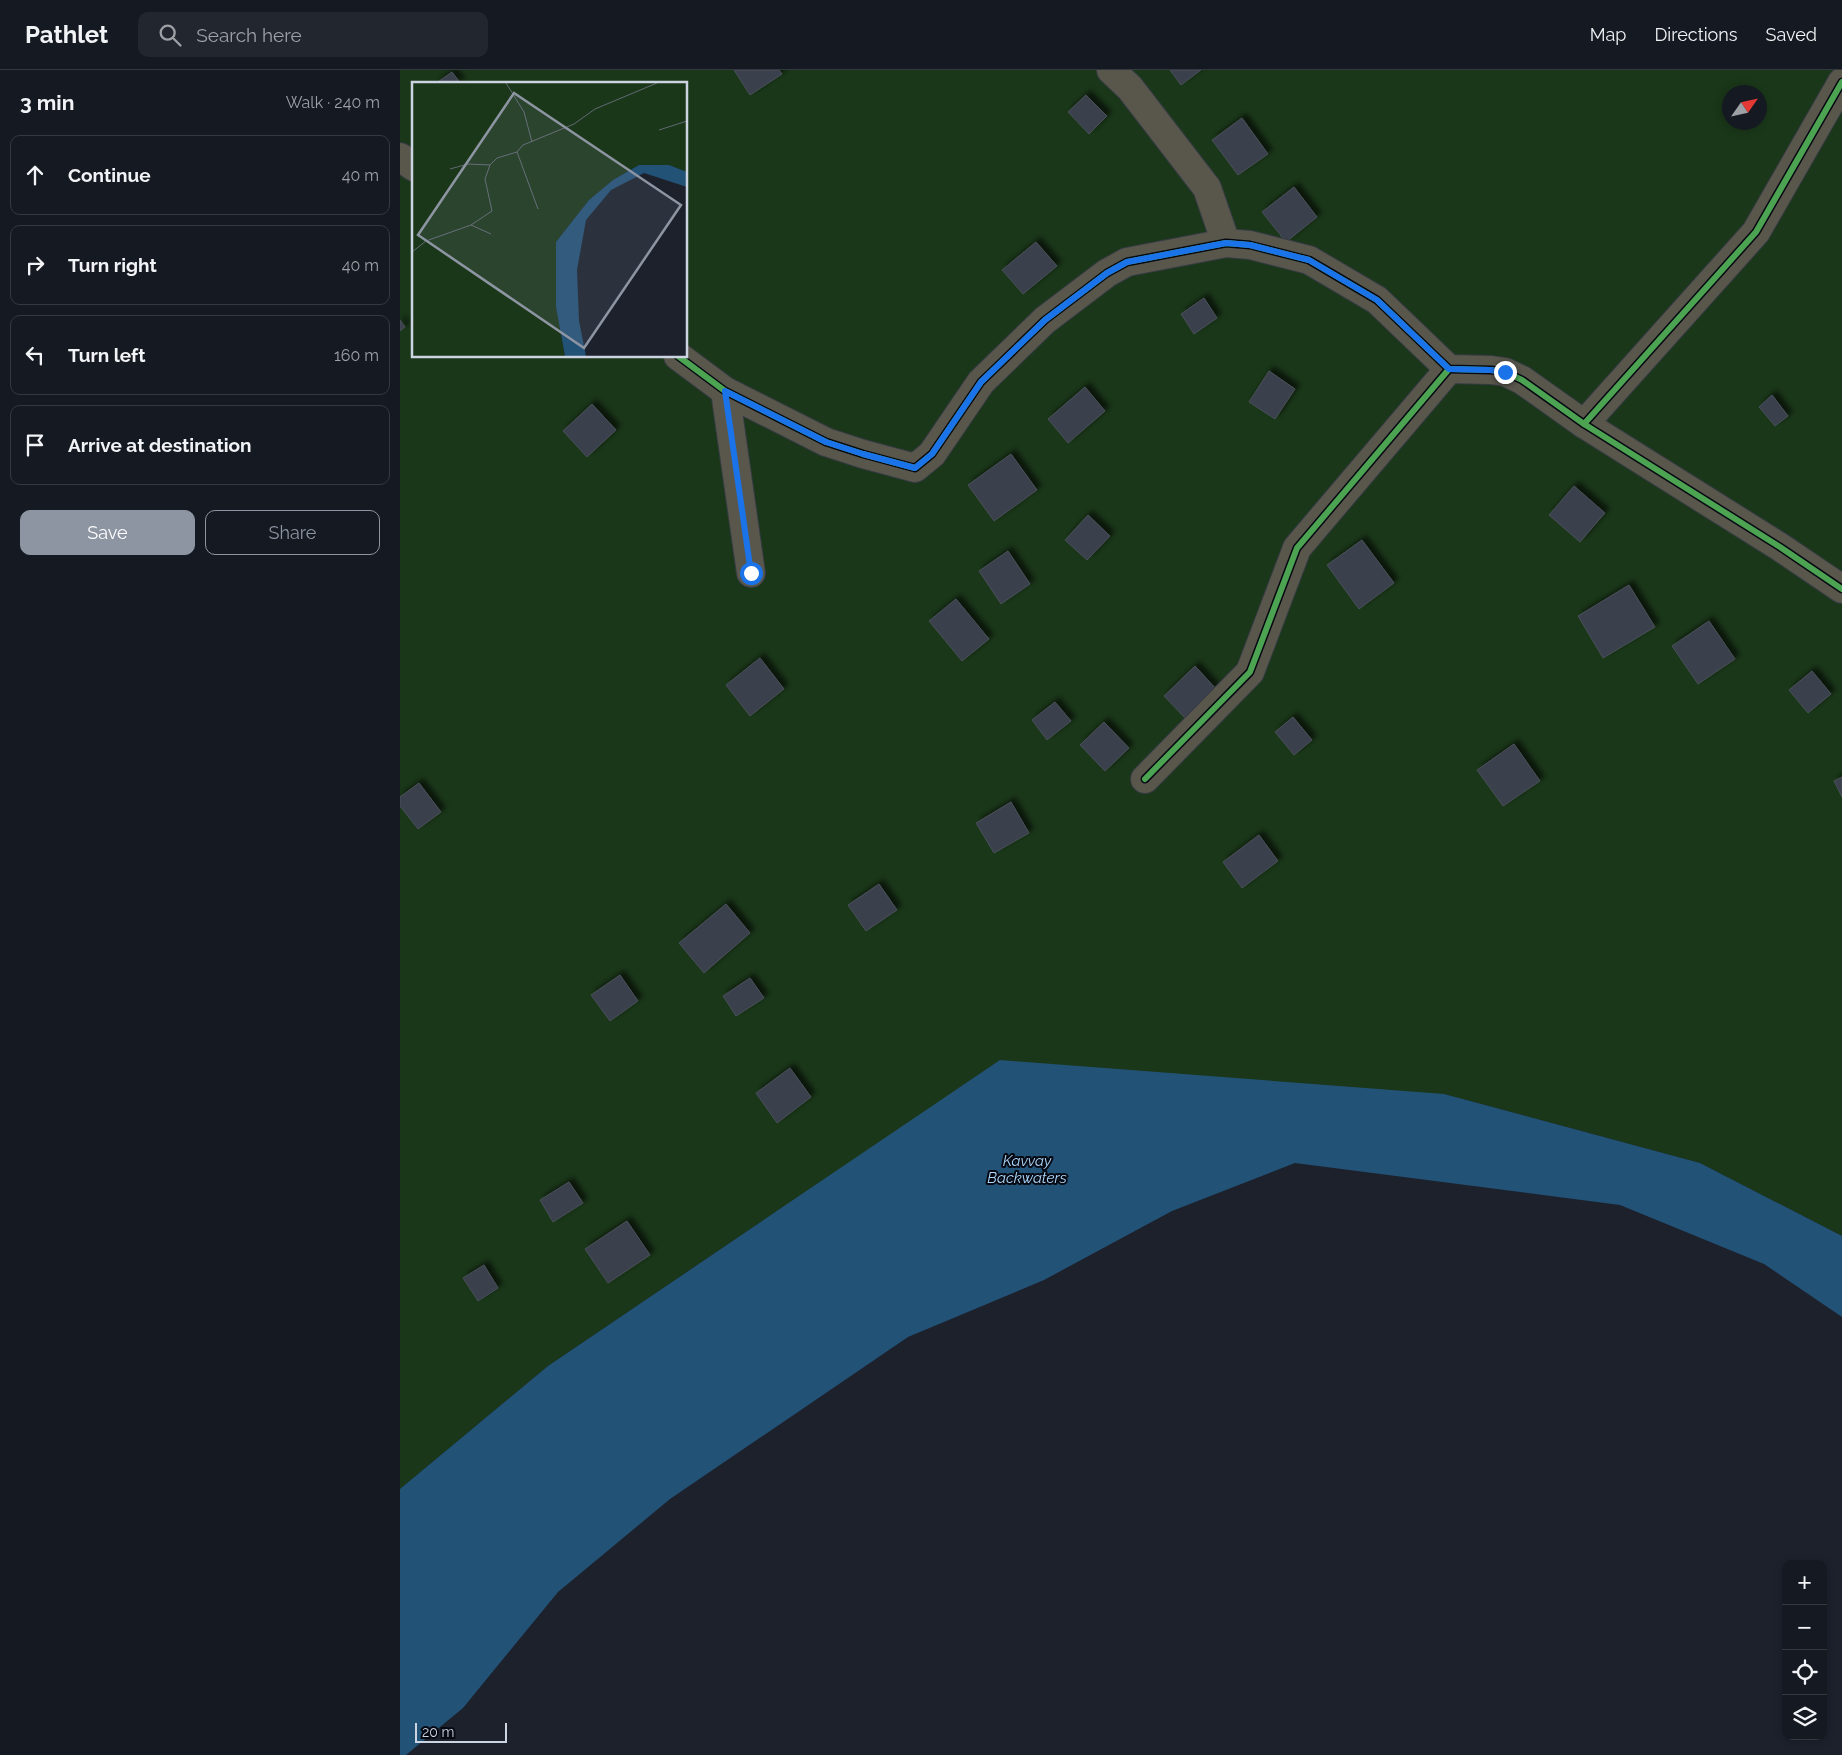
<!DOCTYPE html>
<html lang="en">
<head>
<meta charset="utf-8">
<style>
  :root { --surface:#151921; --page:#22262e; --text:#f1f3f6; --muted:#9da0a5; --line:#34383f; --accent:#8e95a2 }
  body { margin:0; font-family:Raleway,sans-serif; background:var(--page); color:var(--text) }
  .controls { position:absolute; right:15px; bottom:15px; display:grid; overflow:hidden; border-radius:10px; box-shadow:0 2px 8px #0003 }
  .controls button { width:45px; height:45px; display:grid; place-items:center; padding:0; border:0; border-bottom:1px solid var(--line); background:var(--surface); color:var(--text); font:25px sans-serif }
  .compass { position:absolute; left:1322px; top:15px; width:45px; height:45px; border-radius:50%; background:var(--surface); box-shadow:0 2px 8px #0003; rotate:56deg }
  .scale { position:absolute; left:15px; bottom:12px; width:92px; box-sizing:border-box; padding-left:5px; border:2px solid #ccd3e1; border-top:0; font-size:14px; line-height:18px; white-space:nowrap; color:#ccd3e1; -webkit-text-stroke:4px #060911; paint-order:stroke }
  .stop { position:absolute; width:15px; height:15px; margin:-11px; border:4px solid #1a73e8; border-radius:50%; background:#fff }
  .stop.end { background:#1a73e8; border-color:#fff; box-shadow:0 1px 5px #0008 }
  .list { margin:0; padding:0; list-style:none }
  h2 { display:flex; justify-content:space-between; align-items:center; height:65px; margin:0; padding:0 20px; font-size:21px }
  h2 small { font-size:16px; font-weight:400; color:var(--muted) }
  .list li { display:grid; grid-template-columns:32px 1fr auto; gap:15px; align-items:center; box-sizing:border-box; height:80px; margin:0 10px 10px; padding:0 10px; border:1px solid var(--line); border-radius:10px }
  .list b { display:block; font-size:19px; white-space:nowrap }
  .list em { font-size:16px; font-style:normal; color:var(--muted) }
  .actions { display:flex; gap:10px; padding:15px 20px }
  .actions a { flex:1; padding:11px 0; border:1px solid var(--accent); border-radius:10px; text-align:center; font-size:18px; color:var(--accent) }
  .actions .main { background:var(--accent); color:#fff }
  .icon { flex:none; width:28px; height:28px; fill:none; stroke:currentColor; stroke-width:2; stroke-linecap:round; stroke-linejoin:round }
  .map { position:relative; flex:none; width:1442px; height:1685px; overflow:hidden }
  header { display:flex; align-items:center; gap:30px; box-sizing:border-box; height:70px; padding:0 25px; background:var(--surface); border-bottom:1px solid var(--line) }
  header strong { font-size:24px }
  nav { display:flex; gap:28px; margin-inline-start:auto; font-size:18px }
  .search { width:350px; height:45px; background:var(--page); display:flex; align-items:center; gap:12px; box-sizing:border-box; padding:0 18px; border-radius:10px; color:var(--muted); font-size:19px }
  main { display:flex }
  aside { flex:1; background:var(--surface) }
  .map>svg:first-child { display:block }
</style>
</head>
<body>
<header>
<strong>Pathlet</strong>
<div class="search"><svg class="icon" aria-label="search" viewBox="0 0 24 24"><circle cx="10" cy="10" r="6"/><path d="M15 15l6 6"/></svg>Search here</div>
<nav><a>Map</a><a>Directions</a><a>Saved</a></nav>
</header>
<main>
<aside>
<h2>3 min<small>Walk · 240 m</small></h2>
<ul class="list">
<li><svg class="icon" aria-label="ahead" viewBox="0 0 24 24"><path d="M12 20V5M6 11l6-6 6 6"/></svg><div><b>Continue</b></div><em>40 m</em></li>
<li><svg class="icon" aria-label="right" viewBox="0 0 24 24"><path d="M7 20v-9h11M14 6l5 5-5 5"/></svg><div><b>Turn right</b></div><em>40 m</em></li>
<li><svg class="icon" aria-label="left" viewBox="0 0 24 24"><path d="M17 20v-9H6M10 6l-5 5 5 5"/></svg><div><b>Turn left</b></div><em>160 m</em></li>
<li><svg class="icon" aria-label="arrive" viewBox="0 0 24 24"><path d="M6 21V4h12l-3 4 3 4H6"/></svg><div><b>Arrive at destination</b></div></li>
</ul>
<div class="actions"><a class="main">Save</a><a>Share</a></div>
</aside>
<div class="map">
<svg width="1442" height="1685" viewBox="0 0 1442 1685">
  <defs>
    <filter id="shadow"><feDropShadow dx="4.5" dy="-4.5" stdDeviation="2.5" flood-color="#0009"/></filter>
  </defs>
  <rect width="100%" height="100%" fill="#1c212c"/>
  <path fill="#1a3719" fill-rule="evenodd" d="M 0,0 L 1442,0 L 1442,1166 L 1300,1093 L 1044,1024 L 374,1143 L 148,1296 L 0,1419 ZM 14,14 L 286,14 L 286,286 L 14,286 ZM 1330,22 L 1360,22 L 1360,52 L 1330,52 Z"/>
  <path fill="#235277" d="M 600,990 L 1044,1024 L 1300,1093 L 1442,1166 L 1442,1247 L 1364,1194 L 1220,1135 L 895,1093 L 772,1141 L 644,1210 L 508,1267 L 270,1429 L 158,1522 L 63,1638 L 6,1685 L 0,1685 L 0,1419 L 148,1296 Z"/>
  <g fill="#3a404e" stroke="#4a4f59" filter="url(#shadow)">
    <path d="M 334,0 L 379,0 L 382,4 L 350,25 Z"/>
    <path d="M 770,0 L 801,0 L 781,15 Z"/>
    <path d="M 52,2 L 61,14 L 35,14 Z"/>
    <path d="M 686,25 L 707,46 L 689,64 L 668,42 Z"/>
    <path d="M 842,48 L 868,84 L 838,105 L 812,70 Z"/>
    <path d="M 894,117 L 917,147 L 886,172 L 862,142 Z"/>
    <path d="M 636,172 L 657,196 L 623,224 L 602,200 Z"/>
    <path d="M 804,228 L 817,248 L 794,264 L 781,244 Z"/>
    <path d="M 0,250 L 5,257 L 0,261 Z"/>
    <path d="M 869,301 L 895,319 L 875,349 L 849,332 Z"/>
    <path d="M 685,317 L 705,341 L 668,373 L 648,349 Z"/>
    <path d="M 1372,325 L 1388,346 L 1375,356 L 1359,337 Z"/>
    <path d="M 192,334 L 216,360 L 187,387 L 163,361 Z"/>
    <path d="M 611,384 L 637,420 L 594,451 L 568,415 Z"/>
    <path d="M 1174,416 L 1205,443 L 1180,472 L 1149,445 Z"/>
    <path d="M 688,445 L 710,466 L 687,490 L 665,470 Z"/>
    <path d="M 962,470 L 994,513 L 959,539 L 927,495 Z"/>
    <path d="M 608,481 L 630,514 L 601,534 L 579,501 Z"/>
    <path d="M 1229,515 L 1255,557 L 1203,588 L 1178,546 Z"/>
    <path d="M 556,529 L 589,569 L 562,591 L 529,551 Z"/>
    <path d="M 1309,551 L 1335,589 L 1298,614 L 1272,576 Z"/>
    <path d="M 360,588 L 384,619 L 350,646 L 326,615 Z"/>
    <path d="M 795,596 L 817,620 L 786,649 L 764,626 Z"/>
    <path d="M 1412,601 L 1431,624 L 1408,643 L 1389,620 Z"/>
    <path d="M 655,632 L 671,651 L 647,670 L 632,650 Z"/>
    <path d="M 893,647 L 912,670 L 894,685 L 875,662 Z"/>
    <path d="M 704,652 L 729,678 L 705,701 L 680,675 Z"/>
    <path d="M 1114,674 L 1140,711 L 1103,736 L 1077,700 Z"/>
    <path d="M 1442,707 L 1442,727 L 1434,711 Z"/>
    <path d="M 19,713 L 41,742 L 18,759 L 0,736 L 0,727 Z"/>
    <path d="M 611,732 L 629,763 L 594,783 L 576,753 Z"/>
    <path d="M 859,765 L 878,791 L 842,818 L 823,792 Z"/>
    <path d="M 479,814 L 497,840 L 466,861 L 448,835 Z"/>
    <path d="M 326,834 L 350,863 L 304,903 L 279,873 Z"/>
    <path d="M 220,905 L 238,931 L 210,951 L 191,925 Z"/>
    <path d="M 350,908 L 364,928 L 336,946 L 323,926 Z"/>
    <path d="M 390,998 L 411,1027 L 377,1053 L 356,1023 Z"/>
    <path d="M 169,1112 L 183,1133 L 153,1152 L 140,1130 Z"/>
    <path d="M 227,1151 L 250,1185 L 208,1213 L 185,1179 Z"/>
    <path d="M 84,1195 L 98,1218 L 78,1231 L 63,1208 Z"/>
  </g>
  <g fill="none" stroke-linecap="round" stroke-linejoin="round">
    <g stroke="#363b44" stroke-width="30">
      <g id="minor">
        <path d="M 711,0 L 730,18 L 807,118 L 826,173"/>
        <path d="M 0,87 L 14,97"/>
        <path d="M 278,286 L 325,321 L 426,372 L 463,384 L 515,398 L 532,384 L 581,312 L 645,250 L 707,203 L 727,192 L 826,173 L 850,175 L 909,190 L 977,230 L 1049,299 L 1091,300 L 1105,302 L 1122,310 L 1184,354 L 1380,477 L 1442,519"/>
        <path d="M 325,321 L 351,503"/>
        <path d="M 1184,354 L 1356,162 L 1442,12"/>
        <path d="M 745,709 L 850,602 L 897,478 L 1049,299"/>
      </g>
    </g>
    <use href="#minor" stroke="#59574c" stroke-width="28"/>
    <g stroke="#060911" stroke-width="9">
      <g id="cycleway">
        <path d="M 278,286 L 325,321 L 426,372 L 463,384 L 515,398 L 532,384 L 581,312 L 645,250 L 707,203 L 727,192 L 826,173 L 850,175 L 909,190 L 977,230 L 1049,299 L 1091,300 L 1105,302 L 1122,310 L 1184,354 L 1380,477 L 1442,519"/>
        <path d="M 1184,354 L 1356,162 L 1442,12"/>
        <path d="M 745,709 L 850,602 L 897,478 L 1049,299"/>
      </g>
    </g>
    <use href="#cycleway" stroke="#4ca352" stroke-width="6"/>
  </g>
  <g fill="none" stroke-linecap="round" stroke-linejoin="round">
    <path stroke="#1a73e8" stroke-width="6" d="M 351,503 L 325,321 L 426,372 L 463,384 L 515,398 L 532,384 L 581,312 L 645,250 L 707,203 L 727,192 L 826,173 L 850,175 L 909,190 L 977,230 L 1049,299 L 1090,300 L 1105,302"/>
  </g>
  <g text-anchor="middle" stroke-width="4" stroke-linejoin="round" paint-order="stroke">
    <g font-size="15" font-style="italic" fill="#aed9fe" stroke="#060911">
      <text x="627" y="1096">Kavvay<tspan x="627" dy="17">Backwaters</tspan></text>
    </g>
  </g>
  <g transform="translate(12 12)">
    <rect width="275" height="275" fill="#1c212c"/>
    <path d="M 0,1 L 275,1 L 275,90 L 257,83 L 227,83 L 201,98 L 177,118 L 144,160 L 144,225 L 153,274 L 0,274 Z" fill="#1a3719"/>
    <path d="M 227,83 L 257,83 L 275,90 L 275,105 L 232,91 L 199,108 L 174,138 L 165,188 L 167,239 L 174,274 L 153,274 L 144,225 L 144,160 L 177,118 L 201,98 Z" fill="#235277"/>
    <path fill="none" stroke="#626874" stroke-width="1" d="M 94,1 L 112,30 L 120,60M 247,48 L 275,39M 105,70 L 126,127M 38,87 L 56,82 L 78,83M 59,143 L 79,152M 0,170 L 14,159 L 59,143 L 80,129 L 73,97 L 78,83 L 85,76 L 105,70 L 111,63 L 162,42 L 183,27 L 245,1"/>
    <path fill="#8e95a2" fill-opacity="0.15" stroke="#8e95a2" stroke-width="2.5" d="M 102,11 L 269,123 L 172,266 L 6,153 Z"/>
    <rect width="275" height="275" fill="none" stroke="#ccd3e1" stroke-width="2.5"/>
  </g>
</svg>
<div class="controls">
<button>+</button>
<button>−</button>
<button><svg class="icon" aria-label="locate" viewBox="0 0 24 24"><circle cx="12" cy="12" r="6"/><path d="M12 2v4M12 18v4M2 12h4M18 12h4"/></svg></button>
<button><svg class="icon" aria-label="layers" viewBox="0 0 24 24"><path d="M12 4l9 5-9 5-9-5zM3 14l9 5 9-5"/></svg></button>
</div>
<svg class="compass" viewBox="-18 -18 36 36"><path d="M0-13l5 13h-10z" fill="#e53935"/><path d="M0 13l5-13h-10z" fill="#9da0a5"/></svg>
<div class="scale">20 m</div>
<div class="stop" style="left:351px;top:503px"></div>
<div class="stop end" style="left:1105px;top:302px"></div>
</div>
</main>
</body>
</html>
